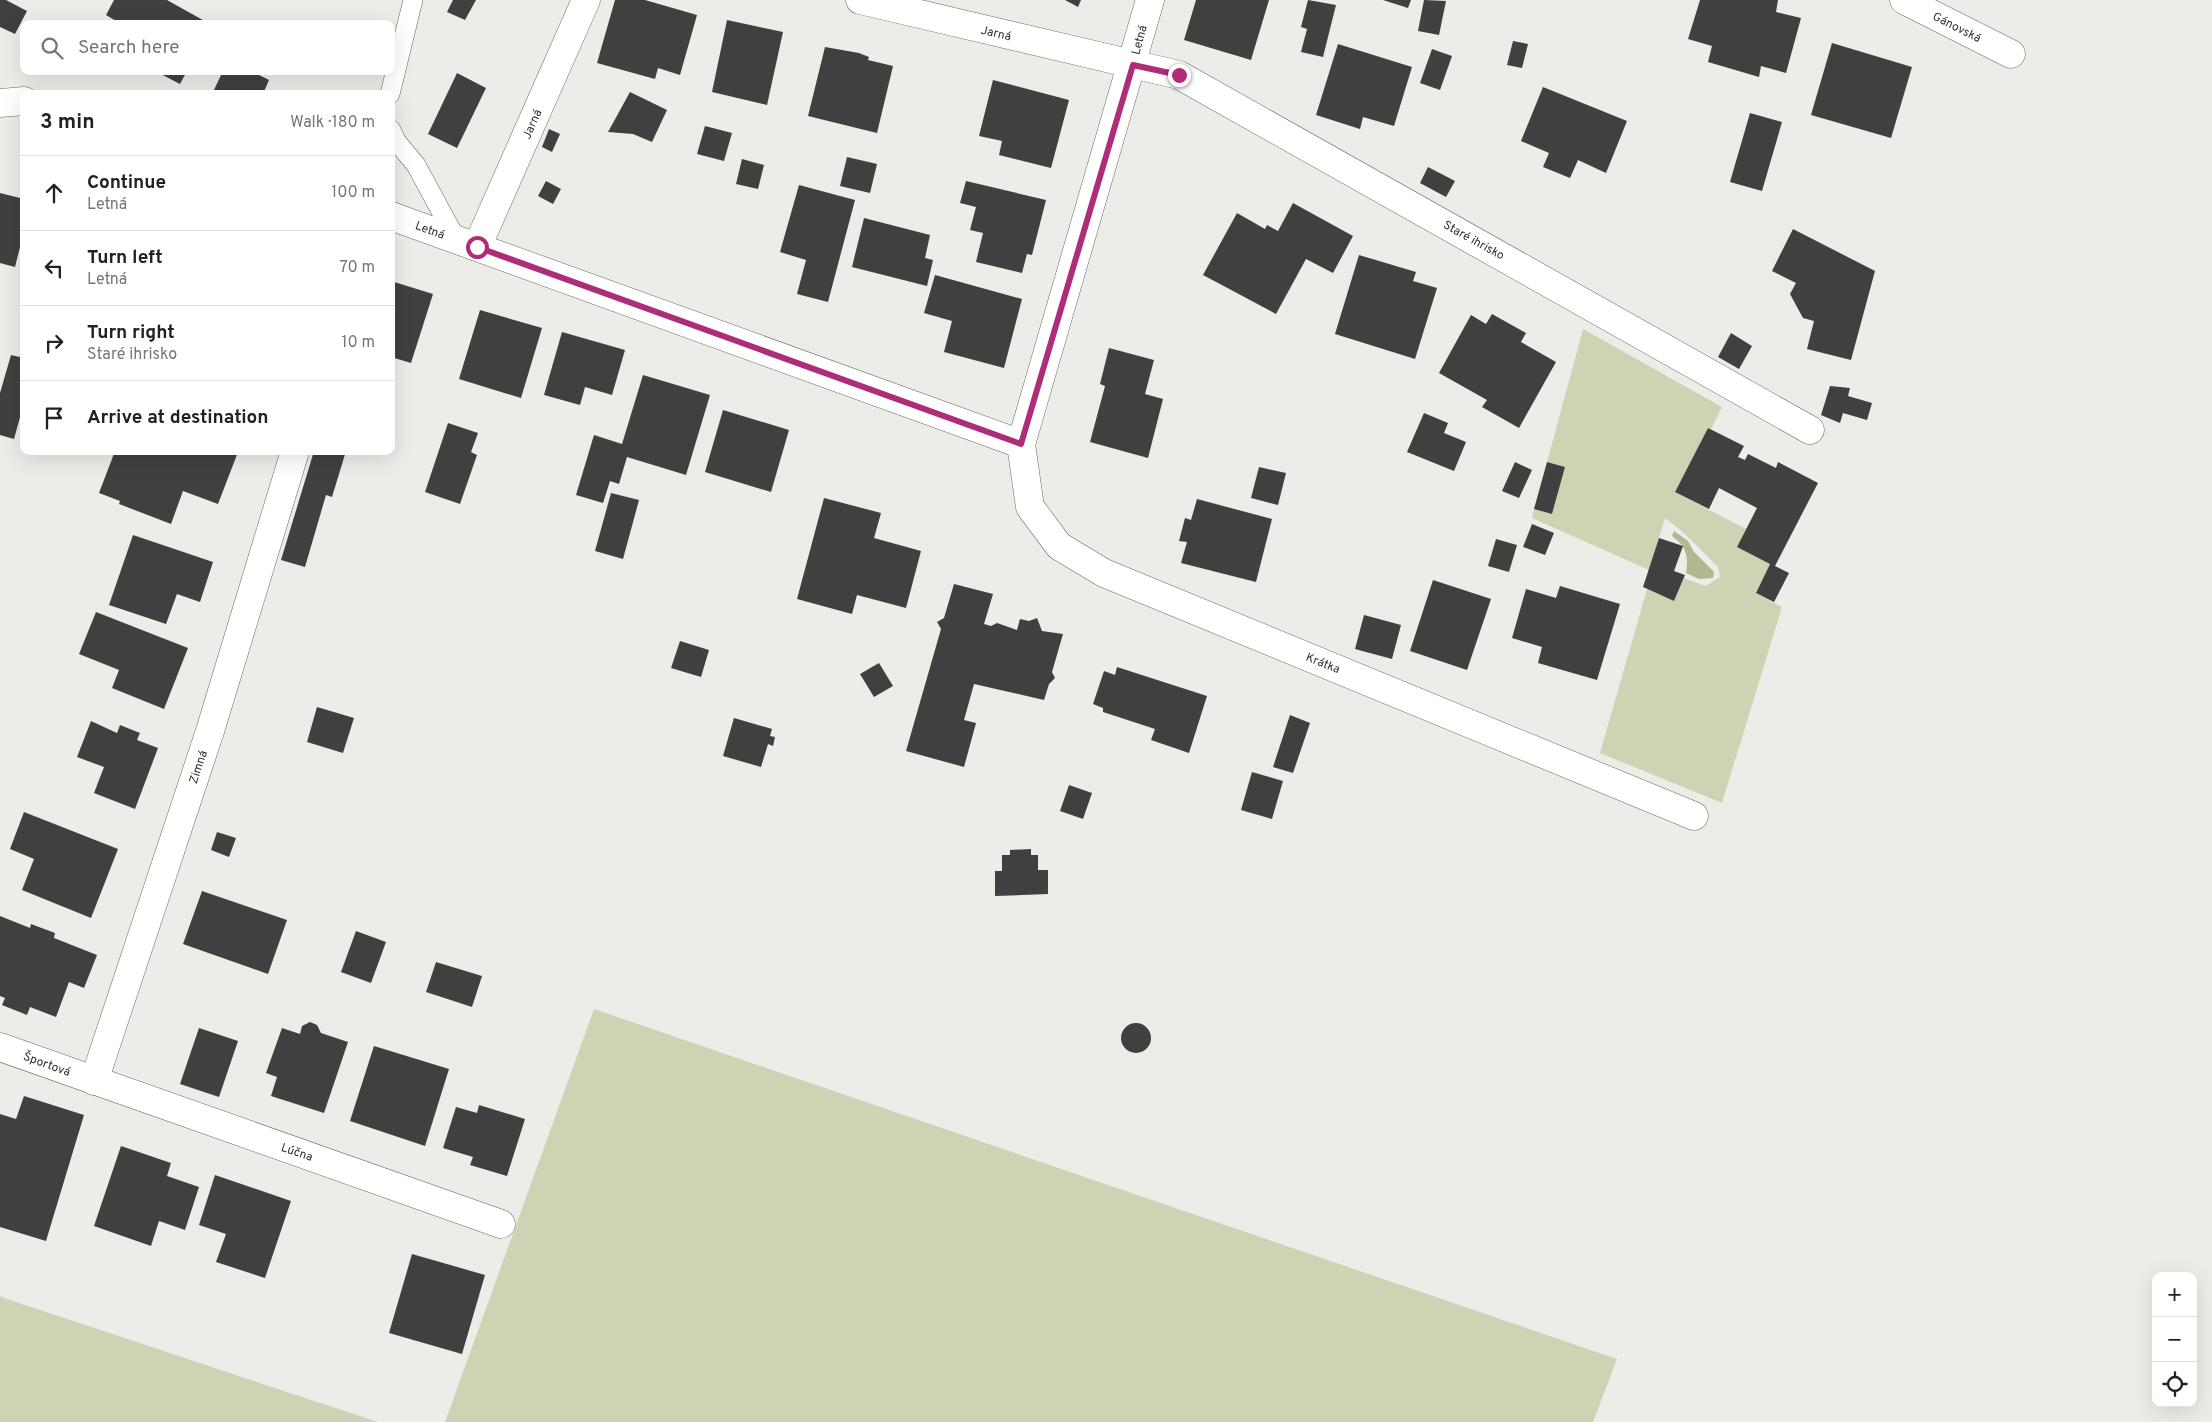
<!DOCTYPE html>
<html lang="en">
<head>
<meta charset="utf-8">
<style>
  :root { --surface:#fff; --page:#f2f2f2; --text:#222; --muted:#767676; --line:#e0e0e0 }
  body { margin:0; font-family:Overpass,sans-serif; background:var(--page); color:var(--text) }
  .controls { position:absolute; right:15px; bottom:15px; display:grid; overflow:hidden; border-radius:10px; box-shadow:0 5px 20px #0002 }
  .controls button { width:45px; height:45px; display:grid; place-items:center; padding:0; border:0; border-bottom:1px solid var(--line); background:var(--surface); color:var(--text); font:25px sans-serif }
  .stop { position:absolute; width:15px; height:15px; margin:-11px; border:4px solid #ae2d79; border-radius:50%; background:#fff }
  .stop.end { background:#ae2d79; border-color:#fff; box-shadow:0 1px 5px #0008 }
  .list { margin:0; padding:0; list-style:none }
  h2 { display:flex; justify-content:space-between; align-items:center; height:65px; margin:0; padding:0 20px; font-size:21px }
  h2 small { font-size:16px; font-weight:400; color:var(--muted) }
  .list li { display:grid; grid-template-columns:32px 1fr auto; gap:15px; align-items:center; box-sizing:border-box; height:75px; padding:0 20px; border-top:1px solid var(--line) }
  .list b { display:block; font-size:19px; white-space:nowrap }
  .list p { margin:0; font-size:16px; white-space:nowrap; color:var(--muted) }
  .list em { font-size:16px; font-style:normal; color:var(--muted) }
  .icon { flex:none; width:28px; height:28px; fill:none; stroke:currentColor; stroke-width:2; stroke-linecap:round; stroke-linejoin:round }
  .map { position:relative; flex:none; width:2212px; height:1422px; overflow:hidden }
  .search { position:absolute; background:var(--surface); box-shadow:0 5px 20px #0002; left:20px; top:20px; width:375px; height:55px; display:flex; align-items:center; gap:12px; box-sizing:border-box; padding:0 18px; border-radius:10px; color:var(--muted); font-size:19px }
  .panel { position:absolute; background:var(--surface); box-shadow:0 5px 20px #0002; left:20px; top:90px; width:375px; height:365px; border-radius:10px }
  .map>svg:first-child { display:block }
</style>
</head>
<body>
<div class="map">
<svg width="2212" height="1422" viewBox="0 0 2212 1422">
  <rect width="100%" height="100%" fill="#ecede9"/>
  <g fill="#ced4b3">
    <path d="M 1583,329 L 1722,407 L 1711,429 L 1708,428 L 1675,492 L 1746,529 L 1770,564 L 1756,593 L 1782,607 L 1722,803 L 1600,753 L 1647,589 L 1674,601 L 1684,578 L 1705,586 L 1720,577 L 1718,567 L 1684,533 L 1665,518 L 1649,570 L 1532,518 L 1534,509 L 1552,514 L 1565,467 L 1547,462 Z"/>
    <path d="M 594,1009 L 1617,1359 L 1593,1422 L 445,1422 Z"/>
    <path d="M 0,1296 L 10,1300 L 378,1422 L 0,1422 Z"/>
  </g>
  <path fill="#b1b890" d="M 1674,531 L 1688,541 L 1694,552 L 1714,572 L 1713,578 L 1699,579 L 1686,573 C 1689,556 1686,546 1672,536 Z"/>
  <g fill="#423f40">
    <path d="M 0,0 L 6,0 L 27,11 L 15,34 L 0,27 Z"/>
    <path d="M 114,0 L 167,0 L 210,24 L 121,24 L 106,15 Z"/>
    <path d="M 453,0 L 476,0 L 465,20 L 447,12 Z"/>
    <path d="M 615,0 L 645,0 L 697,15 L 680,75 L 658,68 L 655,79 L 597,63 Z"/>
    <path d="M 1065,0 L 1081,0 L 1078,7 Z"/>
    <path d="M 1196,0 L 1269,0 L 1251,60 L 1184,40 Z"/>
    <path d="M 1308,0 L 1336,5 L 1323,57 L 1301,52 L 1307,29 L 1301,27 Z"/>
    <path d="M 1383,0 L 1411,0 L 1408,8 Z"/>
    <path d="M 1424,0 L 1446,1 L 1439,35 L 1418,31 Z"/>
    <path d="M 1700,0 L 1778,0 L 1776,12 L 1801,18 L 1786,73 L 1761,66 L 1759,77 L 1708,62 L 1712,46 L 1688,39 Z"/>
    <path d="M 727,20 L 783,32 L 767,105 L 712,92 Z"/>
    <path d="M 1513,41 L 1528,44 L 1522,68 L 1507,65 Z"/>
    <path d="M 1832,43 L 1912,67 L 1891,138 L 1811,115 Z"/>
    <path d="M 1338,44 L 1412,67 L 1394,126 L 1363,117 L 1360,129 L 1316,115 Z"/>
    <path d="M 825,47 L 859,53 L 869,57 L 868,60 L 893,66 L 877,133 L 808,116 Z"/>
    <path d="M 1432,49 L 1452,56 L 1440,90 L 1420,83 Z"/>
    <path d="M 155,71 L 187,71 L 180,84 Z"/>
    <path d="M 223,71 L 251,71 L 269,80 L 263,94 L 212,94 Z"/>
    <path d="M 457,73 L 486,88 L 457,148 L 428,134 Z"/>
    <path d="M 993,80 L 1069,100 L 1051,168 L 999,155 L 1002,141 L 979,136 Z"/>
    <path d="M 1543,87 L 1627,121 L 1606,173 L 1578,160 L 1570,178 L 1543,167 L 1549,153 L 1521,141 Z"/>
    <path d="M 630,92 L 667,110 L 652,142 L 633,134 L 608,132 Z"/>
    <path d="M 1750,113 L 1782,122 L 1762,191 L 1730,182 Z"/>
    <path d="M 705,126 L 732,133 L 724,161 L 697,154 Z"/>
    <path d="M 549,129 L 560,134 L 552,152 L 542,147 Z"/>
    <path d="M 847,157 L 877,164 L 870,193 L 840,186 Z"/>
    <path d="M 742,159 L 764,165 L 758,189 L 736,184 Z"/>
    <path d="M 1428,167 L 1455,181 L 1446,197 L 1420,183 Z"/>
    <path d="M 546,181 L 561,189 L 553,204 L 538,196 Z"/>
    <path d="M 966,181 L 1046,200 L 1032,255 L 1027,254 L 1022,273 L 976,262 L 983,233 L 970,230 L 976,207 L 960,203 Z"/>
    <path d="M 799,185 L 855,200 L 828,302 L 797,294 L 806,260 L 780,252 Z"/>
    <path d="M 0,193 L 24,199 L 24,231 L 15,267 L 0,263 Z"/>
    <path d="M 1293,203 L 1353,236 L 1333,273 L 1306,259 L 1276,314 L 1203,275 L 1237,213 L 1265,229 L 1267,225 L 1278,231 Z"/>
    <path d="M 864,218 L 930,235 L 925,258 L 933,260 L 927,286 L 852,267 Z"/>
    <path d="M 1793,229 L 1875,271 L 1851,360 L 1807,349 L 1814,321 L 1803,318 L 1790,294 L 1796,283 L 1772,271 Z"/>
    <path d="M 1359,255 L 1416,272 L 1413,281 L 1437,288 L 1415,359 L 1335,334 Z"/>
    <path d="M 935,275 L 1022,299 L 1004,368 L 944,352 L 952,321 L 924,313 Z"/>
    <path d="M 391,281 L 433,294 L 411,363 L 391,357 Z"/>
    <path d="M 480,310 L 542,328 L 521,398 L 459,379 Z"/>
    <path d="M 1492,314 L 1526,333 L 1521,342 L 1556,362 L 1519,428 L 1482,407 L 1487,400 L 1439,373 L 1471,315 L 1486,324 Z"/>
    <path d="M 562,332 L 625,350 L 612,395 L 585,387 L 580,405 L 544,395 Z"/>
    <path d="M 1731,333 L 1752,346 L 1739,369 L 1718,357 Z"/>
    <path d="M 1109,348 L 1154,360 L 1145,394 L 1163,399 L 1148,458 L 1090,442 L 1105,386 L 1100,384 Z"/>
    <path d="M 11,355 L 24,358 L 24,403 L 14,439 L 0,435 L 0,393 Z"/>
    <path d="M 643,375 L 710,395 L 686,475 L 627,457 L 619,484 L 610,481 L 603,503 L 576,495 L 594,435 L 622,444 Z"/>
    <path d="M 1830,386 L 1850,388 L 1848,396 L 1872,403 L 1867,420 L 1843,413 L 1840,423 L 1821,415 Z"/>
    <path d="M 723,410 L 789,430 L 771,492 L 705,472 Z"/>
    <path d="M 1424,413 L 1448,423 L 1444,433 L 1466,442 L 1454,471 L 1407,452 Z"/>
    <path d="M 448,423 L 478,433 L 471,452 L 477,455 L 460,504 L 425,492 Z"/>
    <path d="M 1708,428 L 1744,446 L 1738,457 L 1745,460 L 1748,454 L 1776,468 L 1778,462 L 1818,483 L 1775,566 L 1789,573 L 1774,602 L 1756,593 L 1770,564 L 1737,547 L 1757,508 L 1719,488 L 1709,509 L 1675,492 Z"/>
    <path d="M 115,451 L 235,451 L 238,452 L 218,504 L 183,491 L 171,524 L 119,504 L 120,501 L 99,493 Z"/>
    <path d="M 314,451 L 346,451 L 332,497 L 326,495 L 305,567 L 281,560 Z"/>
    <path d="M 1515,462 L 1532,470 L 1519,498 L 1502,491 Z"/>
    <path d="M 1547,462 L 1565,467 L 1552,514 L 1534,509 Z"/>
    <path d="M 1259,467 L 1286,473 L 1278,505 L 1251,498 Z"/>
    <path d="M 611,493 L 639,500 L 623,559 L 595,551 Z"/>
    <path d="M 824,498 L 881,513 L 874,538 L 921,551 L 906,608 L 857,595 L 852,614 L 797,599 Z"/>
    <path d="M 1197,499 L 1272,519 L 1256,582 L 1181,563 L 1187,542 L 1179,541 L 1185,518 L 1191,520 Z"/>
    <path d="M 1532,524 L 1554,533 L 1545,555 L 1523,547 Z"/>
    <path d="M 133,535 L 213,562 L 200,602 L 177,594 L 166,624 L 109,605 Z"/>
    <path d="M 1659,538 L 1683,546 L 1674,571 L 1685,575 L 1674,601 L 1643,587 Z"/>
    <path d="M 1496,539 L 1517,545 L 1509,572 L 1488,566 Z"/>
    <path d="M 1433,580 L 1491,599 L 1467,670 L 1410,651 Z"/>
    <path d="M 954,584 L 993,594 L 984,624 L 991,626 L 997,623 L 1017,630 L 1020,619 L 1029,621 L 1037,618 L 1042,631 L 1063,634 L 1052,672 L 1055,678 L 1049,684 L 1044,700 L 974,684 L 964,720 L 976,723 L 964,767 L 906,751 L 941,629 L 937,622 L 944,618 Z"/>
    <path d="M 1560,586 L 1620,604 L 1597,680 L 1538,663 L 1542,647 L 1512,638 L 1526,589 L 1556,598 Z"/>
    <path d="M 96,612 L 188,648 L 164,709 L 112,688 L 119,670 L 79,654 Z"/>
    <path d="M 1364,615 L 1401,625 L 1392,659 L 1355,649 Z"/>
    <path d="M 680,641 L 709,650 L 701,677 L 671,668 Z"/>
    <path d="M 879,663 L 893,686 L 874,697 L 860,674 Z"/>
    <path d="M 1117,667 L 1207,696 L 1189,753 L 1151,740 L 1155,729 L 1103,712 L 1103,708 L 1093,704 L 1104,671 L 1115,675 Z"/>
    <path d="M 317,707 L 354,718 L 343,753 L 307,742 Z"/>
    <path d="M 1290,715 L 1310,723 L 1293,773 L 1273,767 Z"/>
    <path d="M 734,718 L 772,729 L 770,736 L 775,737 L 773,746 L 768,744 L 761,767 L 723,756 Z"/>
    <path d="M 91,721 L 117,733 L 120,725 L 140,733 L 137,740 L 158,748 L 135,809 L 94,793 L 104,767 L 77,757 Z"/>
    <path d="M 1252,772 L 1283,781 L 1272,819 L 1241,810 Z"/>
    <path d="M 1069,785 L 1092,793 L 1083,819 L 1060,811 Z"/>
    <path d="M 24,812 L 118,849 L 91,918 L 22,890 L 34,859 L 10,849 Z"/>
    <path d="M 217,832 L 236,838 L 229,857 L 211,850 Z"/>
    <path d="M 1031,849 L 1031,855 L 1038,855 L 1038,870 L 1048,870 L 1048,894 L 995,896 L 995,871 L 1002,871 L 1002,855 L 1010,855 L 1010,850 Z"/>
    <path d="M 202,891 L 287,920 L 268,974 L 183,944 Z"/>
    <path d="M 0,916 L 30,928 L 31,924 L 55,933 L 54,938 L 97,955 L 84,988 L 69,982 L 56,1017 L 30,1007 L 27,1015 L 2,1005 L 5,998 L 0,996 Z"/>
    <path d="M 356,931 L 386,942 L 371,983 L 341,972 Z"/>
    <path d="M 436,962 L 482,976 L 472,1007 L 426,992 Z"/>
    <path d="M 310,1022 L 317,1025 L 321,1033 L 348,1042 L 324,1113 L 271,1096 L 277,1077 L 266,1073 L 282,1028 L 300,1034 L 302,1026 Z"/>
    <circle cx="1136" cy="1038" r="15"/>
    <path d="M 199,1028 L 238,1041 L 219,1097 L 180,1084 Z"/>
    <path d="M 374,1046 L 449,1069 L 425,1146 L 350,1121 Z"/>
    <path d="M 24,1096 L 84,1115 L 46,1241 L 0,1227 L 0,1114 L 16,1119 Z"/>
    <path d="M 479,1105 L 525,1119 L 507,1176 L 470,1165 L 473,1157 L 443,1148 L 456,1107 L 477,1113 Z"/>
    <path d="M 121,1146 L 171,1163 L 167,1176 L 199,1187 L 185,1230 L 159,1221 L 151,1246 L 94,1226 Z"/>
    <path d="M 215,1175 L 291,1201 L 265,1278 L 216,1262 L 226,1234 L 199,1225 Z"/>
    <path d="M 412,1254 L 485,1275 L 462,1354 L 389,1333 Z"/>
  </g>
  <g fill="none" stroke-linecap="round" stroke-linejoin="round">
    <g stroke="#686865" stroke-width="20">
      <g id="service">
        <path d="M 390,94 L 413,0"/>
        <path d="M 391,130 L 396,141 L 416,165 L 456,239"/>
      </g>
    </g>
    <g stroke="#686865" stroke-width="29">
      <g id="minor">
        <path d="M 860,0 L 1179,75 L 1810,430"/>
        <path d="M 1150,0 L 1021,444 L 1030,507 L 1059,546 L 1104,573 L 1694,816"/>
        <path d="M 1904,0 L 2011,54"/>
        <path d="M 0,103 L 24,101"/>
        <path d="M 391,216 L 1021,444"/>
        <path d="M 477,247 L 586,0"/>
        <path d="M 0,1047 L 501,1224"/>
        <path d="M 94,1081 L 210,731 L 295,451"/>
      </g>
    </g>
    <use href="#service" stroke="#fff" stroke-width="19"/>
    <use href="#minor" stroke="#fff" stroke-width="28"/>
  </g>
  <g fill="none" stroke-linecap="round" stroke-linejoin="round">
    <path stroke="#ae2d79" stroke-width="6" d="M 477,247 L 1021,444 L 1133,65 L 1179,75"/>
  </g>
  <g text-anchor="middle" stroke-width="5" stroke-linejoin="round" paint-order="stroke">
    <g font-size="12" fill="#2e2e2d" stroke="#fff">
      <text transform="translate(1957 27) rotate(27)" y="4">Gánovská</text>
      <text transform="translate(996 33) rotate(13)" y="4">Jarná</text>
      <text transform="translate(1139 40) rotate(-75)" y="4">Letná</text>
      <text transform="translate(532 124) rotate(-66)" y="4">Jarná</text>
      <text transform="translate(430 230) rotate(20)" y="4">Letná</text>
      <text transform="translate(1474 240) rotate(29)" y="4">Staré ihrisko</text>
      <text transform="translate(1323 663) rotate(22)" y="4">Krátka</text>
      <text transform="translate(198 767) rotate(-72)" y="4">Zimná</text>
      <text transform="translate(47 1064) rotate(20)" y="4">Športová</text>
      <text transform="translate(297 1152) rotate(19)" y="4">Lúčna</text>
    </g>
  </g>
</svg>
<div class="controls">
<button>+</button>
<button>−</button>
<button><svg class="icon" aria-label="locate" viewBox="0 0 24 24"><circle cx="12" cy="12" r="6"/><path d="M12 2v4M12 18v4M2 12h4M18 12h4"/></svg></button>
</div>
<div class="stop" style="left:477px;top:247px"></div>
<div class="stop end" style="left:1179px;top:75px"></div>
<div class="search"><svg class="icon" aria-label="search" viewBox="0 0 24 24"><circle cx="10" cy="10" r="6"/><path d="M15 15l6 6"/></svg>Search here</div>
<section class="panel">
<h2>3 min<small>Walk · 180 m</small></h2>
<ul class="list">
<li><svg class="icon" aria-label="ahead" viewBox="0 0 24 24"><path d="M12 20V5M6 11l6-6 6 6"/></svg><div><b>Continue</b><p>Letná</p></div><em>100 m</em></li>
<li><svg class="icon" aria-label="left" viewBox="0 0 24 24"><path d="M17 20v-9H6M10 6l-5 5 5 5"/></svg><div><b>Turn left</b><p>Letná</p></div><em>70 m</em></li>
<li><svg class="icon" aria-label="right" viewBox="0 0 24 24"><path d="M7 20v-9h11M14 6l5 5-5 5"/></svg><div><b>Turn right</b><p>Staré ihrisko</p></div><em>10 m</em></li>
<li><svg class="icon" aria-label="arrive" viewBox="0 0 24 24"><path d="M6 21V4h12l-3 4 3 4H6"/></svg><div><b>Arrive at destination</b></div></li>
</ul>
</section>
</div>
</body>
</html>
